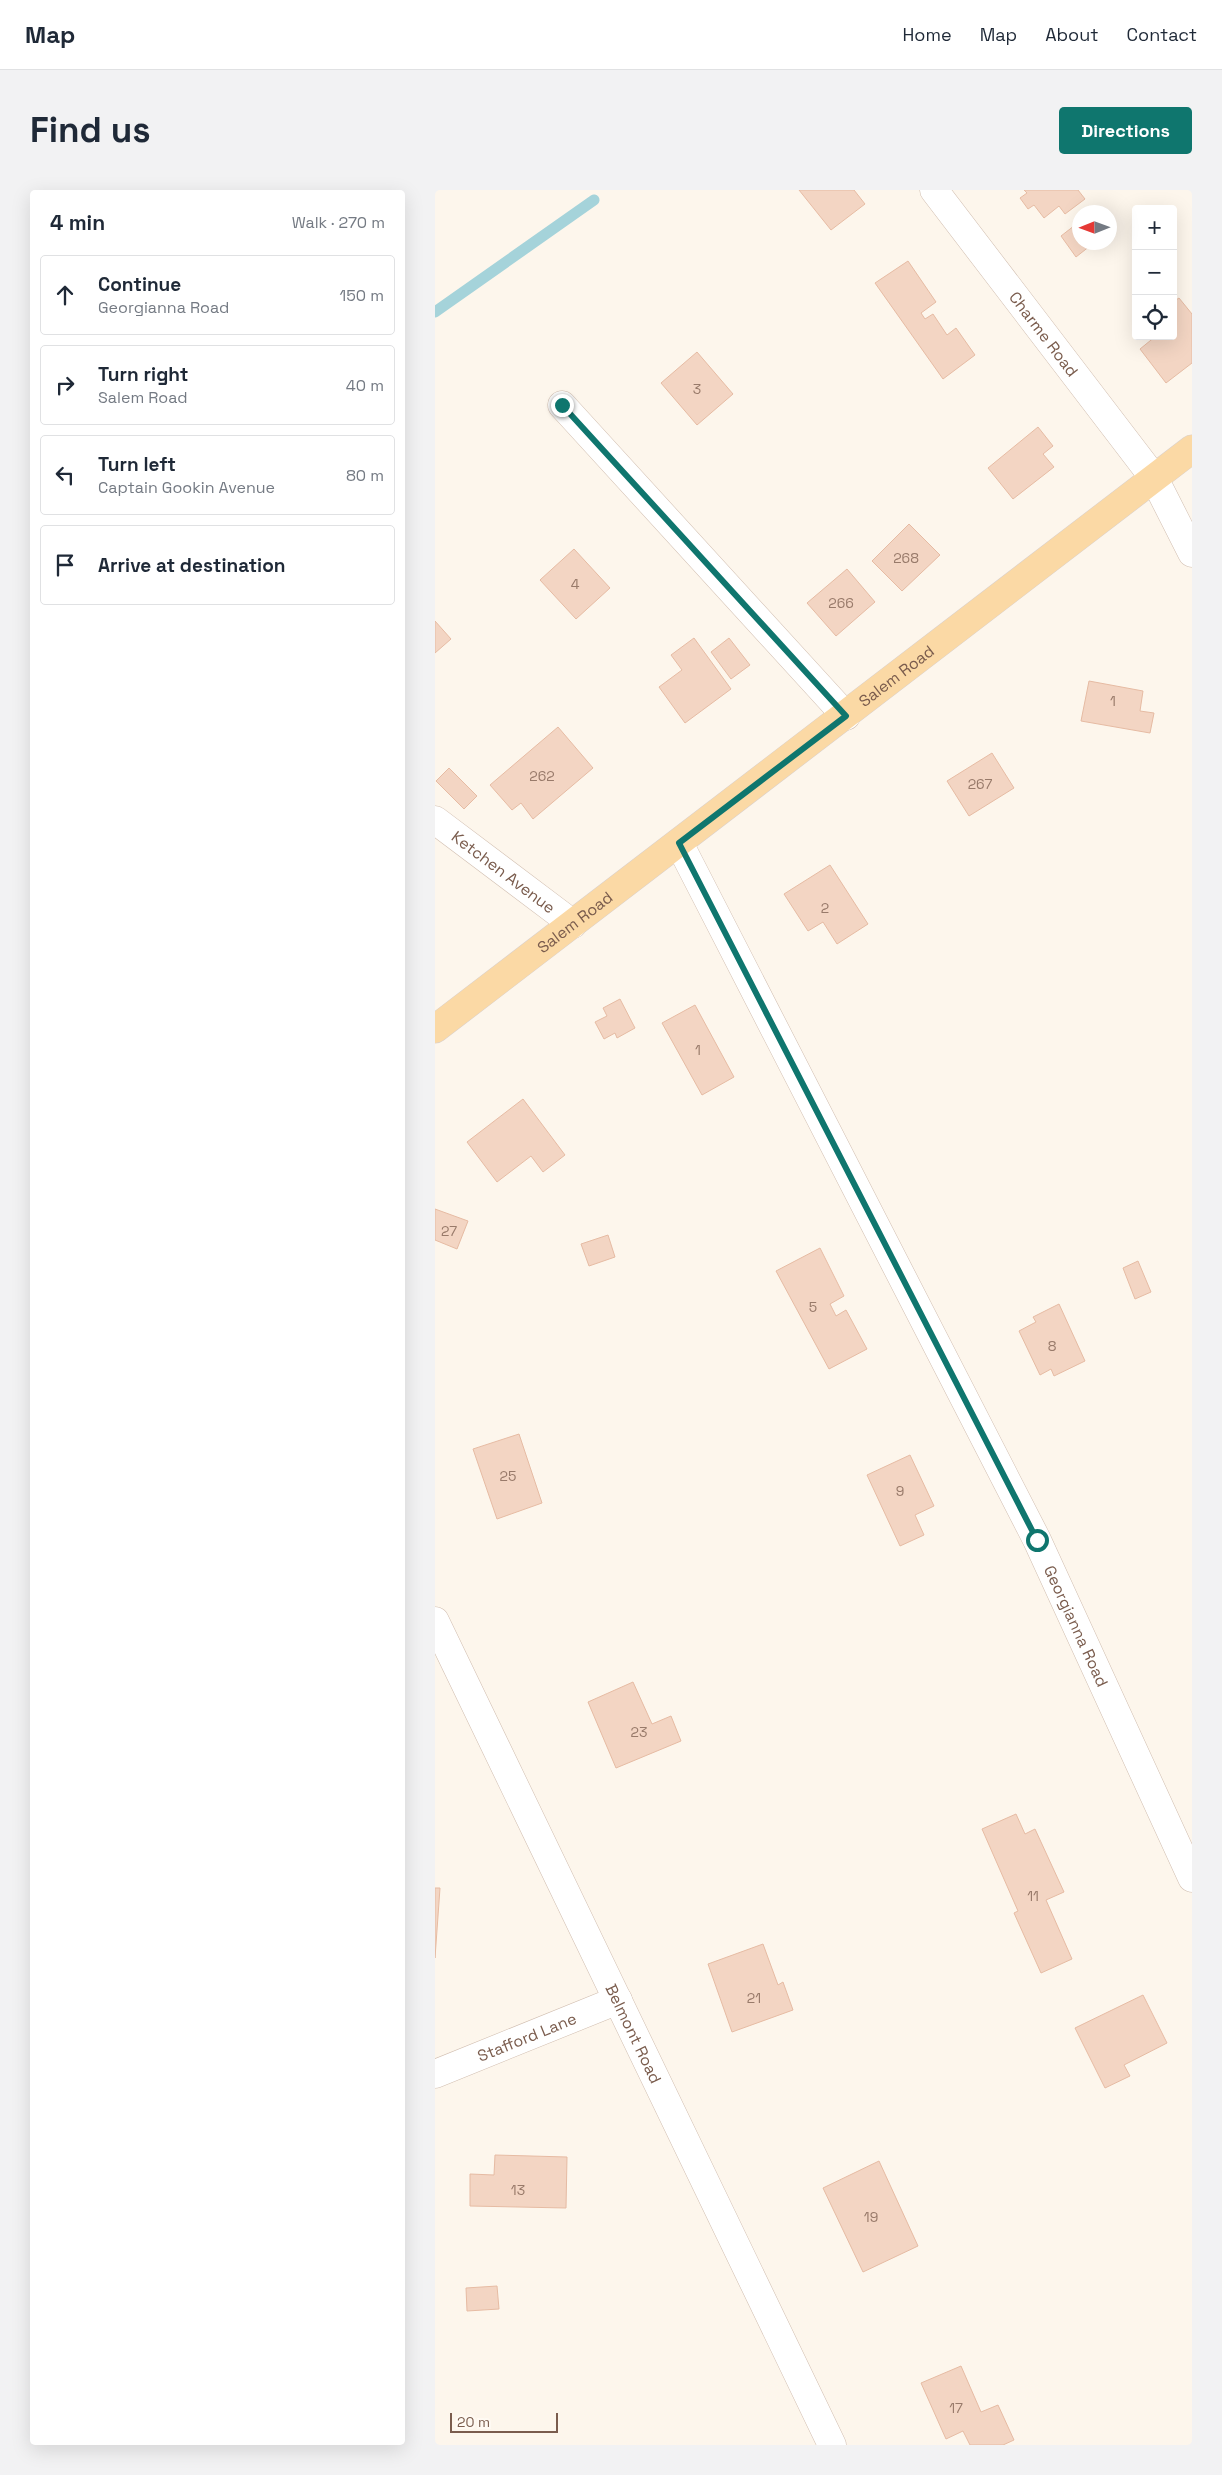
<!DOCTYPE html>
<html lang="en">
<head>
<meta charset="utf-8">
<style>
  :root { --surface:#fff; --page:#f2f2f3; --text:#1f2937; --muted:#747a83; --line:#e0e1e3; --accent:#0f766e }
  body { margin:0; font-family:"Space Grotesk",sans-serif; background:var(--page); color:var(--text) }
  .controls { position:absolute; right:15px; top:15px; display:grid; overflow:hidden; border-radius:5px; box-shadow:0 5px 20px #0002 }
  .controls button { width:45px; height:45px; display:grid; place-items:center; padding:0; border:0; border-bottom:1px solid var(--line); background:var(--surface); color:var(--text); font:25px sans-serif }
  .compass { position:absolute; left:637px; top:15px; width:45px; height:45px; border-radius:50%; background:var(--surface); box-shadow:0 5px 20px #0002; rotate:269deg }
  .scale { position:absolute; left:15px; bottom:12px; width:108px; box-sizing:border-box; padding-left:5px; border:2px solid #7a5c4d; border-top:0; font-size:14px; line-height:18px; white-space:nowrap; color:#7a5c4d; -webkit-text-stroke:4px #fffaf3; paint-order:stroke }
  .stop { position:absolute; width:15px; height:15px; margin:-11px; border:4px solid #0f766e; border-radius:50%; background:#fff }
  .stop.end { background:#0f766e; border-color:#fff; box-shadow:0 1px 5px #0008 }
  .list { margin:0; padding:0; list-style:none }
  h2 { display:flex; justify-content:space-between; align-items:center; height:65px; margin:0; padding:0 20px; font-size:21px }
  h2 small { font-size:16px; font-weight:400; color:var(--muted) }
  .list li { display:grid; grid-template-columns:32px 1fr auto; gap:15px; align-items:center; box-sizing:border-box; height:80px; margin:0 10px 10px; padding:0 10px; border:1px solid var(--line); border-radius:5px }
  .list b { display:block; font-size:19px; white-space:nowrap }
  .list p { margin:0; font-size:16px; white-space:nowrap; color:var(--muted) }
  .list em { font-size:16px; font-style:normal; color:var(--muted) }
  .icon { flex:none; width:28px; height:28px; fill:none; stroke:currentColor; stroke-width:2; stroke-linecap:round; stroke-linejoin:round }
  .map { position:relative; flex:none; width:757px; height:2255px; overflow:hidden; border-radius:5px }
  header { display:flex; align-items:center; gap:30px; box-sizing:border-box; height:70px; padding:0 25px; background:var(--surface); border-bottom:1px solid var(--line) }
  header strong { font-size:24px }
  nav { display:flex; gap:28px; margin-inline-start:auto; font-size:18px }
  .intro { display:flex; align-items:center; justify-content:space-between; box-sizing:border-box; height:120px; padding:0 30px }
  h1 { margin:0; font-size:35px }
  .button { padding:12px 22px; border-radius:5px; background:var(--accent); color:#fff; font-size:18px; font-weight:700 }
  main { display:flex; gap:30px; padding:0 30px }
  aside { flex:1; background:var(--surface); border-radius:5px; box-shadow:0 5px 20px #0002 }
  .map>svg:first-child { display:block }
</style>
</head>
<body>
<header>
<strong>Map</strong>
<nav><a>Home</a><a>Map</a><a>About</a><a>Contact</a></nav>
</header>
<div class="intro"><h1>Find us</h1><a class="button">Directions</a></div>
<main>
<aside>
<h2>4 min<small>Walk · 270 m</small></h2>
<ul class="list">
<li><svg class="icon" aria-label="ahead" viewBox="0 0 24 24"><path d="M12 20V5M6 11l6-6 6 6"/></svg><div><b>Continue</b><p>Georgianna Road</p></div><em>150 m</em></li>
<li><svg class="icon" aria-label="right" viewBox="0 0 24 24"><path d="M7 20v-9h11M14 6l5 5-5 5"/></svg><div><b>Turn right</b><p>Salem Road</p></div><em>40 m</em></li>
<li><svg class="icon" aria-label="left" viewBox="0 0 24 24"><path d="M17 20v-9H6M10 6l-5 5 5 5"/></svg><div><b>Turn left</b><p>Captain Gookin Avenue</p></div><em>80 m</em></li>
<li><svg class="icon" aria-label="arrive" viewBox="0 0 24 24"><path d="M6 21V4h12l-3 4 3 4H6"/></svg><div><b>Arrive at destination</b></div></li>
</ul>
</aside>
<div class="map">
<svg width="757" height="2255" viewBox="0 0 757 2255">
  <rect width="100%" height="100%" fill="#fdf6ec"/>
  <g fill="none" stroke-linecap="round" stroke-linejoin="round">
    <path stroke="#a5d3da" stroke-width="11" d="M 0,122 L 159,10"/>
  </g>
  <g fill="#f3d5c3" stroke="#e6bba3">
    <path d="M 364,0 L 419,0 L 430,14 L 396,40 Z"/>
    <path d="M 589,0 L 643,0 L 650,9 L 630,24 L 624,16 L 609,28 L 599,15 L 593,19 L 585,8 L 592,3 Z"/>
    <path d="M 644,32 L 644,52 L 660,52 L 641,67 L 626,46 Z"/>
    <path d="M 473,71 L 501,112 L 486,123 L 490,129 L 498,124 L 512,145 L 521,138 L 540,165 L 508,189 L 440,93 Z"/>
    <path d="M 744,108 L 757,124 L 757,173 L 731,193 L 705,159 L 721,146 L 738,146 L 738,112 Z"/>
    <path d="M 262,162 L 298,204 L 262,235 L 226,193 Z"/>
    <path d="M 603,237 L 618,256 L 608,264 L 619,277 L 578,309 L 553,278 Z"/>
    <path d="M 474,334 L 505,365 L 467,401 L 437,371 Z"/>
    <path d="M 139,359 L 175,398 L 141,429 L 105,390 Z"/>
    <path d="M 412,379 L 440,412 L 401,446 L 372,413 Z"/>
    <path d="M 0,431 L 16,449 L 0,463 Z"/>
    <path d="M 259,448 L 296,499 L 250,533 L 224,497 L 247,480 L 236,465 Z"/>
    <path d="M 294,448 L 315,475 L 296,489 L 276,462 Z"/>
    <path d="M 654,491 L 708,501 L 705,521 L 719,523 L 715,543 L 646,531 Z"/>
    <path d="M 123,537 L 158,578 L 98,629 L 86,613 L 77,620 L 55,595 Z"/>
    <path d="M 557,563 L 579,598 L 534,626 L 512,591 Z"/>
    <path d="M 14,578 L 42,606 L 29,619 L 1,591 Z"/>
    <path d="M 395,675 L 433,734 L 402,754 L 388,732 L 373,741 L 349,704 Z"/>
    <path d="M 185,809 L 200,838 L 182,848 L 180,843 L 169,849 L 160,832 L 172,826 L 168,818 Z"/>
    <path d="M 260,815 L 299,887 L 267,905 L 227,833 Z"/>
    <path d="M 88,909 L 130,965 L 108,982 L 96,966 L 62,992 L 32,952 Z"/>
    <path d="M 0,1019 L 33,1031 L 22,1059 L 0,1050 Z"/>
    <path d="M 173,1045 L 180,1067 L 154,1076 L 146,1054 Z"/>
    <path d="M 385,1058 L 409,1106 L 395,1114 L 401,1126 L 411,1120 L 432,1159 L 394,1179 L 341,1081 Z"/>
    <path d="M 703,1071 L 716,1102 L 700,1109 L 688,1078 Z"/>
    <path d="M 624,1114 L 650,1171 L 619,1186 L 616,1179 L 605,1185 L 584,1141 L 601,1132 L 598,1127 Z"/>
    <path d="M 84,1244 L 107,1313 L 62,1329 L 38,1259 Z"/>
    <path d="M 475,1265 L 499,1316 L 480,1325 L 489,1345 L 465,1356 L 432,1285 Z"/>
    <path d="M 198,1492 L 217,1534 L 236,1526 L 246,1551 L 181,1578 L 153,1512 Z"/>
    <path d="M 581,1624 L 590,1644 L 600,1639 L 629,1702 L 611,1710 L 637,1769 L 606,1783 L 579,1723 L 583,1721 L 547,1639 Z"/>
    <path d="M 0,1698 L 5,1698 L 0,1768 Z"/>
    <path d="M 328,1754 L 343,1795 L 348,1792 L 358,1820 L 297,1842 L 273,1774 Z"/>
    <path d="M 708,1805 L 732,1853 L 689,1875 L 695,1886 L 670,1898 L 640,1838 Z"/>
    <path d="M 60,1965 L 132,1967 L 131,2018 L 35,2016 L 35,1984 L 59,1985 Z"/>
    <path d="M 444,1971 L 483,2056 L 428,2082 L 388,1998 Z"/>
    <path d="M 62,2096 L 64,2119 L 32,2121 L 31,2098 Z"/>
    <path d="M 526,2176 L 546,2222 L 563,2215 L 579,2250 L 568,2255 L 535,2255 L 528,2241 L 511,2249 L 486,2193 Z"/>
  </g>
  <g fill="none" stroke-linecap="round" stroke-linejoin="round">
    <g stroke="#d1beb0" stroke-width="29">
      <g id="minor">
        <path id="s1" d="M 499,0 L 719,288 L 757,363"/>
        <path d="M 127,215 L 411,526"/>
        <path id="s2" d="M 0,630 L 138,734"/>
        <path id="s3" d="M 244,653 L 602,1350 L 757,1688"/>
        <path id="s4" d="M 0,1431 L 397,2255"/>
        <path id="s5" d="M 0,1884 L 183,1810"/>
      </g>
    </g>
    <g stroke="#dad1cd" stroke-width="29">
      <g id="major">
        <path id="s6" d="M 0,839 L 757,259"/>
      </g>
    </g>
    <use href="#minor" stroke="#fff" stroke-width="28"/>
    <use href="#major" stroke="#fbd9a5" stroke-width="28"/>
  </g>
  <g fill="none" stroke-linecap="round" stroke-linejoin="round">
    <path stroke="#0f766e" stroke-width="6" d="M 127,215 L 411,526 L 244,653 L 602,1350"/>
  </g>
  <g text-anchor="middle" stroke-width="4.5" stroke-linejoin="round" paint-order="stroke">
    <g font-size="14" fill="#987a6a">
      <text x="262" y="204">3</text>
      <text x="471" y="373">268</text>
      <text x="140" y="399">4</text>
      <text x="406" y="418">266</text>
      <text x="678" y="516">1</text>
      <text x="107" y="591">262</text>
      <text x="545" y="599">267</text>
      <text x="390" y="723">2</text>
      <text x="263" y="865">1</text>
      <text x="14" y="1046">27</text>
      <text x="378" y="1122">5</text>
      <text x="617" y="1161">8</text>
      <text x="73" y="1291">25</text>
      <text x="465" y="1306">9</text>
      <text x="204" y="1547">23</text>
      <text x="598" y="1711">11</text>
      <text x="319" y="1813">21</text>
      <text x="83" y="2005">13</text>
      <text x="436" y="2032">19</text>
      <text x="521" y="2223">17</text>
    </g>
    <g font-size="16" fill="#7a5c4d" stroke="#fffaf3">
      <text dy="6" stroke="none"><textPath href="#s1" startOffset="181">Charme Road</textPath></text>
      <text dy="6" stroke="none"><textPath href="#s6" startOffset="581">Salem Road</textPath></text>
      <text dy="6" stroke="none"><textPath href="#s2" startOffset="86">Ketchen Avenue</textPath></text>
      <text dy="6" stroke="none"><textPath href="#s6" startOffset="176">Salem Road</textPath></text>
      <text dy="6" stroke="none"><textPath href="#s3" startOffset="878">Georgianna Road</textPath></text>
      <text dy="6" stroke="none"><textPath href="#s4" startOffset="458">Belmont Road</textPath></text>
      <text dy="6" stroke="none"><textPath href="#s5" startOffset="99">Stafford Lane</textPath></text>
    </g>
  </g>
</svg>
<div class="controls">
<button>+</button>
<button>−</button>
<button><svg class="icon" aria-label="locate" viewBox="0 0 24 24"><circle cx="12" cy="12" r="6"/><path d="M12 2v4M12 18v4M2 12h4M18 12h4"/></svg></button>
</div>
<svg class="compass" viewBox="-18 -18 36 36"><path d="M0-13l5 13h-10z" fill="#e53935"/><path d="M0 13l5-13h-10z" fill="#747a83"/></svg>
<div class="scale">20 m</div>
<div class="stop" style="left:602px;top:1350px"></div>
<div class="stop end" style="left:127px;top:215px"></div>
</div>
</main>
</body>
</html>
